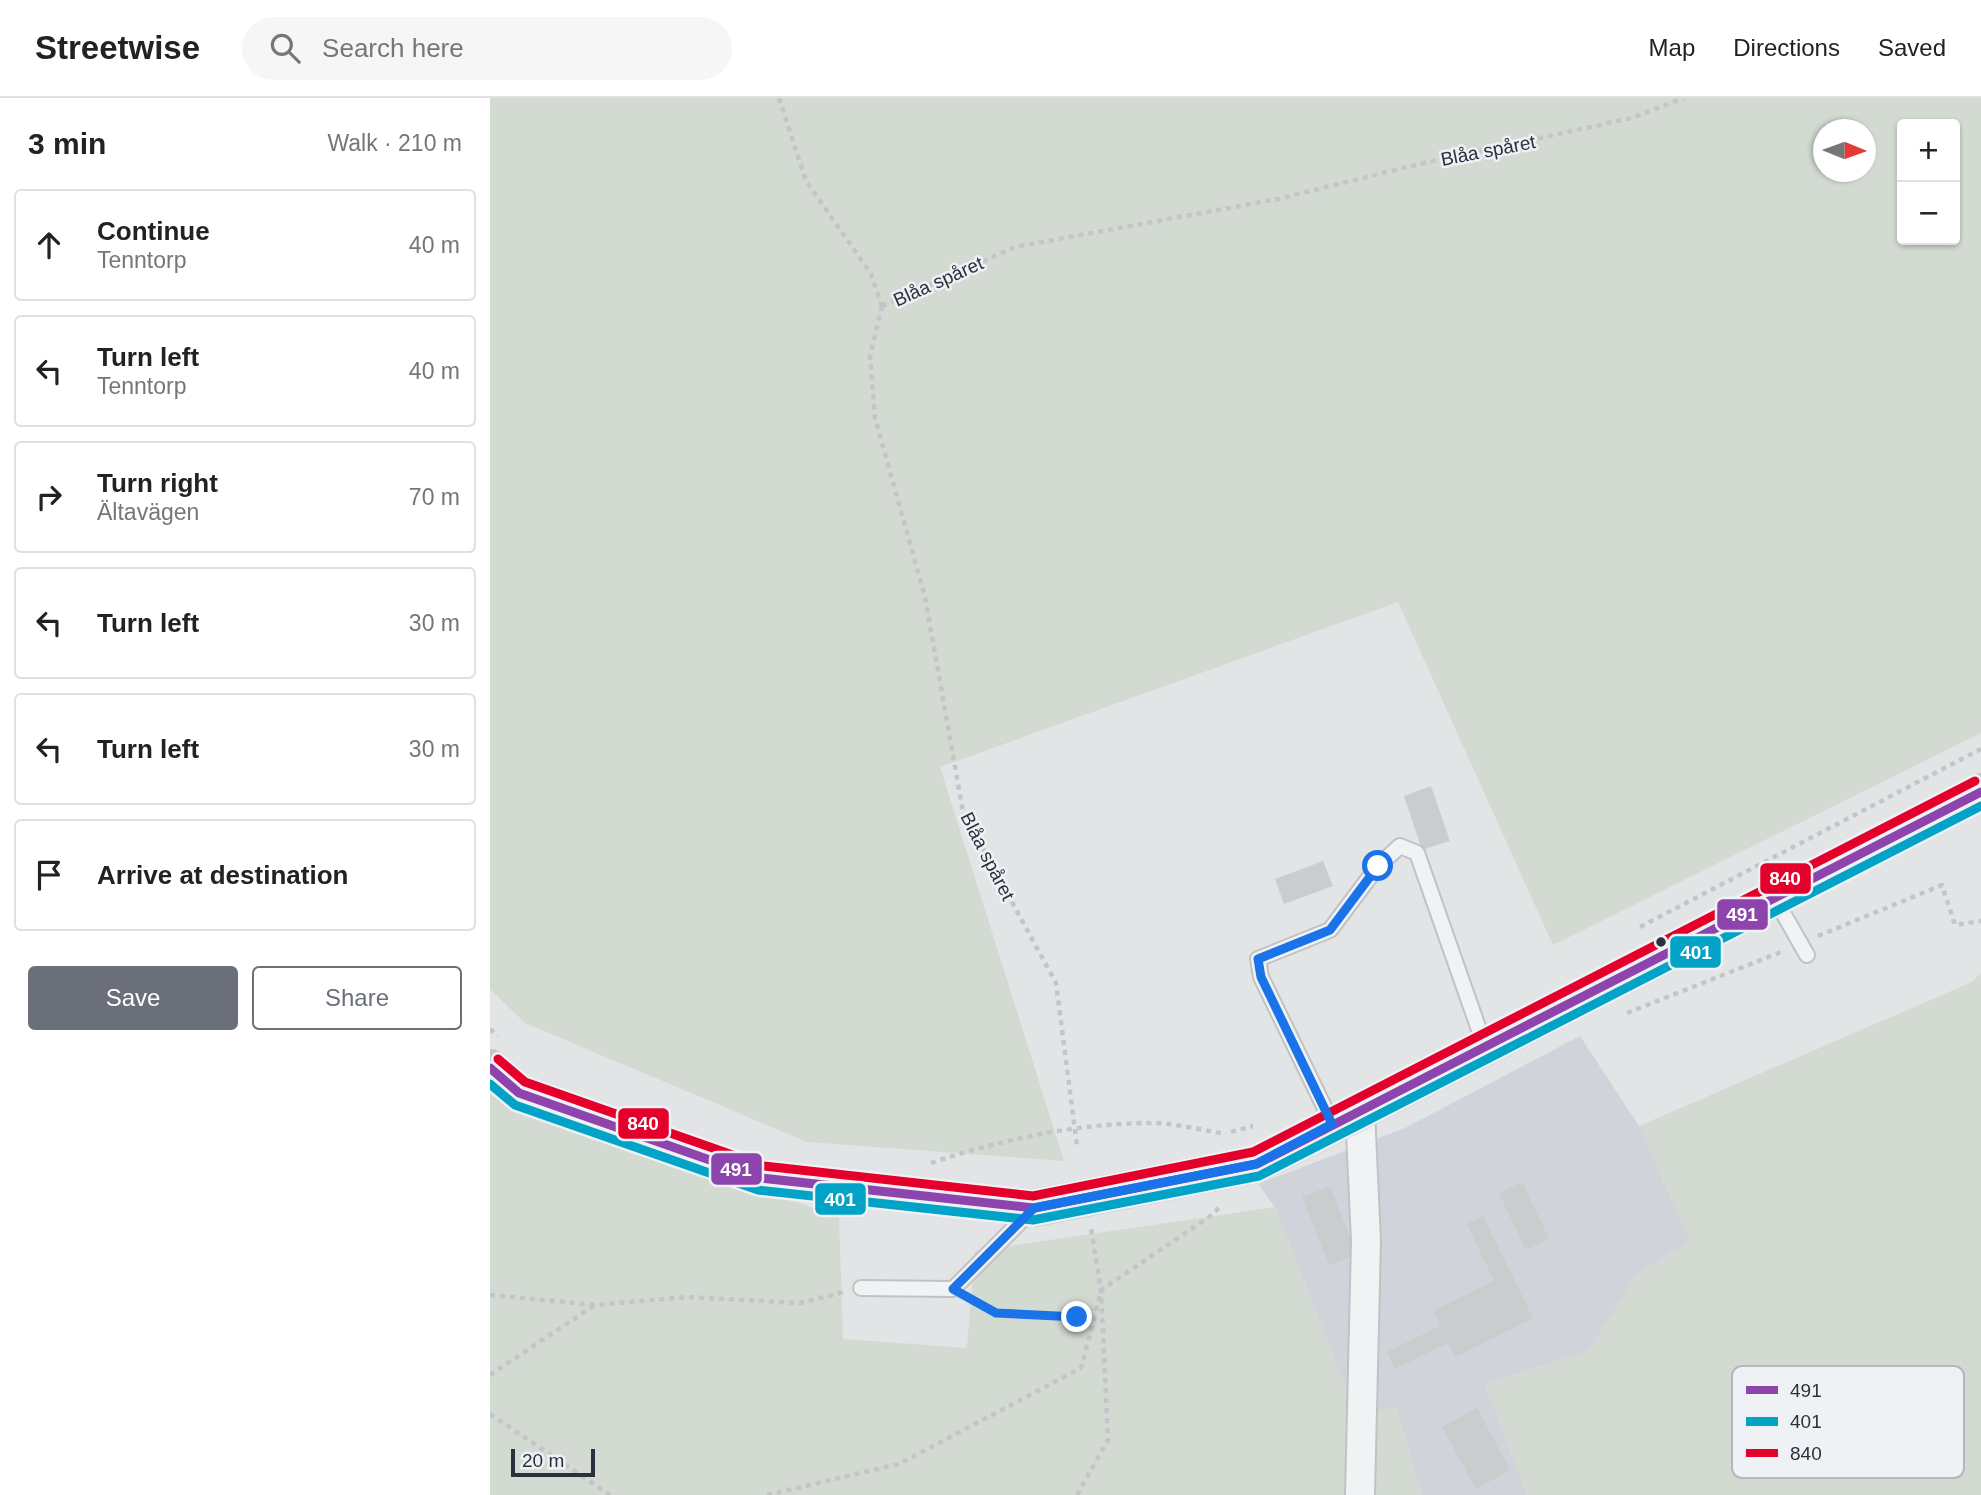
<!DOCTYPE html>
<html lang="en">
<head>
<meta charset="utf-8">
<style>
  :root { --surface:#fff; --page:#f6f6f6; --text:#222; --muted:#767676; --line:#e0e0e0; --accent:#6a6f79 }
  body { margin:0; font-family:Helvetica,sans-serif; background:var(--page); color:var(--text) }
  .controls { position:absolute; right:21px; top:21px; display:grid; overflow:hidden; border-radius:7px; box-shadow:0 2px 5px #0004 }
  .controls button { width:63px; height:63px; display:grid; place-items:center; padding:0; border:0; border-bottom:2px solid var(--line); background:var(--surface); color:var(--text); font:35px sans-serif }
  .compass { position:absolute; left:1323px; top:21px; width:63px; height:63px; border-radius:50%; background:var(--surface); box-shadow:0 2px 5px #0004; rotate:91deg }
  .scale { position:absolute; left:21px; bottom:18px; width:84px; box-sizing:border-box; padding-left:7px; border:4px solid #2a303e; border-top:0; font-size:19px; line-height:24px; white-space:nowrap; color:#2a303e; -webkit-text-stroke:5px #eff2f5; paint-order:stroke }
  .stop { position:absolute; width:21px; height:21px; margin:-16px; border:5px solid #1a73e8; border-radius:50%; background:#fff }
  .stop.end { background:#1a73e8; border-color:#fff; box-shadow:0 2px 7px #0008 }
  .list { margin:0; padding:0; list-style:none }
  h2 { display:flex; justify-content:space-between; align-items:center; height:91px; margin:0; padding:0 28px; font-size:30px }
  h2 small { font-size:23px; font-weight:400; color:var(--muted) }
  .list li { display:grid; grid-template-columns:46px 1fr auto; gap:21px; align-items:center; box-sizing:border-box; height:112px; margin:0 14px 14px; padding:0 14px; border:2px solid var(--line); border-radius:7px }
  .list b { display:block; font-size:26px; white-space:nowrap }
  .list p { margin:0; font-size:23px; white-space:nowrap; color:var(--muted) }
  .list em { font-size:23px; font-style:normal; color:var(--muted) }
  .actions { display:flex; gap:14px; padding:21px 28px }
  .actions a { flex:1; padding:16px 0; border:2px solid var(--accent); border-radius:7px; text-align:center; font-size:24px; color:var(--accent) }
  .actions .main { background:var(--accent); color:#fff }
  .icon { flex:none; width:38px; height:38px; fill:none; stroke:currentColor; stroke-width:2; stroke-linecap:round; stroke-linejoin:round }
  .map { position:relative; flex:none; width:1491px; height:1397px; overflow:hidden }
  header { display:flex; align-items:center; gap:42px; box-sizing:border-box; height:98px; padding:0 35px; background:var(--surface); border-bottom:2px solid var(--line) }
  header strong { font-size:33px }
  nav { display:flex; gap:38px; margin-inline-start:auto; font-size:24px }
  .search { width:490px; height:63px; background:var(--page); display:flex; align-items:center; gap:18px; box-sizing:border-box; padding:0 24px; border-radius:38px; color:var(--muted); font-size:26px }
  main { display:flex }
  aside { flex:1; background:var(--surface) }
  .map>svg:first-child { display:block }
</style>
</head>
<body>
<header>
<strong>Streetwise</strong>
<div class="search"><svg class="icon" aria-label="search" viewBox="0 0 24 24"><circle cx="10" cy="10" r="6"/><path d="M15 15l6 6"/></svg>Search here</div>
<nav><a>Map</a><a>Directions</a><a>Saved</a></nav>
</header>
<main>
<aside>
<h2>3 min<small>Walk · 210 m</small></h2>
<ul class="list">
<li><svg class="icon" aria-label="ahead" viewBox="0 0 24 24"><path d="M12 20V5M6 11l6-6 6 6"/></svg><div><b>Continue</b><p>Tenntorp</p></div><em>40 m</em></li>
<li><svg class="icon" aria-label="left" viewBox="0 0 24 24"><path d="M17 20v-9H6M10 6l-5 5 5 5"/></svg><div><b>Turn left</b><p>Tenntorp</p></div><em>40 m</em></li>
<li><svg class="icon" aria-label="right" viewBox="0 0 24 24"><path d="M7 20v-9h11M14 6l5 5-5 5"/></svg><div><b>Turn right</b><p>Ältavägen</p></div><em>70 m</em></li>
<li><svg class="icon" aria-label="left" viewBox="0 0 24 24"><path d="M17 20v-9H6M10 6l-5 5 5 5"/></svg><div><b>Turn left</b></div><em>30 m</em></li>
<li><svg class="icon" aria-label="left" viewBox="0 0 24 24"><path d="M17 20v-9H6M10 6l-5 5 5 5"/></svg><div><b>Turn left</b></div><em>30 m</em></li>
<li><svg class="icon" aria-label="arrive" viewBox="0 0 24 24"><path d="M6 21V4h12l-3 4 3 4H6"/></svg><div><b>Arrive at destination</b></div></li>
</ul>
<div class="actions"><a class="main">Save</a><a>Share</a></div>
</aside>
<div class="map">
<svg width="1491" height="1397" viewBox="0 0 1491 1397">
  <rect width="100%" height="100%" fill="#e2e4e6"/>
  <path fill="#d0d3d9" d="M 1090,938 L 1149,1028 L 1200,1143 L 1147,1176 L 1099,1253 L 995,1286 L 1037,1397 L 932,1397 L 906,1309 L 867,1318 L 785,1109 L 768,1086 L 915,1030 Z"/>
  <g fill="#d2dad2" fill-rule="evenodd">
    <path d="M 0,0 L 1491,0 L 1491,635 L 1063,847 L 908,504 L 450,669 L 574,1063 L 317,1044 L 35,925 L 0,891 ZM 1412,26 L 1465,26 L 1465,142 L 1412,142 ZM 1334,32 L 1376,32 L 1376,74 L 1334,74 Z"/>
    <path d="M 1491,875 L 1491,1397 L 1037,1397 L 995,1286 L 1099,1253 L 1147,1176 L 1200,1143 L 1149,1028 L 1482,884 Z"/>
    <path d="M 0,984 L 28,1009 L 349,1119 L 353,1241 L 477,1250 L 485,1153 L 785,1109 L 867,1317 L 906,1309 L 932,1397 L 0,1397 Z"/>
  </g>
  <g fill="#caccce">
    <path d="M 941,688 L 960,743 L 932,752 L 914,698 Z"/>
    <path d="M 833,763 L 843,788 L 794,806 L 785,781 Z"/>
    <path d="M 1032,1084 L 1059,1141 L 1036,1152 L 1009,1095 Z"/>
    <path d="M 840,1088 L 867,1157 L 839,1167 L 812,1099 Z"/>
    <path d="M 993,1118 L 1043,1220 L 965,1259 L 958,1245 L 905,1271 L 897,1254 L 950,1228 L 943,1213 L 1004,1183 L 977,1126 Z"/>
    <path d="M 987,1310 L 1020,1372 L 986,1391 L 952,1329 Z"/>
  </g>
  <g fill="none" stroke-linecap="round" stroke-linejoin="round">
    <g stroke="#c0c2c4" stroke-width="18">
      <g id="lane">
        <path d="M 1285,801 L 1317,857"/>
        <path d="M 842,1025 L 771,879 L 768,861 L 840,832 L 888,768 L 910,748 L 927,755 L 994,946"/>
        <path d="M 371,1190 L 463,1191 L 538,1116"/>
      </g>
    </g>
    <g stroke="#c0c2c4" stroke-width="32">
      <path id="street" d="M 870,1397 L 876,1143 L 870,1013"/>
    </g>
    <g stroke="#c3c5c9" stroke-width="4.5" stroke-dasharray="5 5" stroke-linecap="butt">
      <path d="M 289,0 L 316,83 L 381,176 L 392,208"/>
      <path d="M 392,208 L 380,258 L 385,320 L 435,499 L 473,714 L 566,885 L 587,1048"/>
      <path d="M 392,208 L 525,149 L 788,101 L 925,67 L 1142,20 L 1194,0"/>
      <path d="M 1150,829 L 1491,651"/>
      <path d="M 1328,838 L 1452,787 L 1465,827 L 1491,823"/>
      <path d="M 1137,915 L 1291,854"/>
      <path d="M 0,931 L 8,938"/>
      <path d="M 741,1034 L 763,1028"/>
      <path d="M 441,1065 C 510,1042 583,1026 656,1025 C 682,1024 710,1032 736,1036"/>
      <path d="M 0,1197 L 106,1207 L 197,1199 L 310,1205 L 354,1194"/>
      <path d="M 481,1201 L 506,1215 L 587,1219 L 606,1213 L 611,1192 L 719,1119 L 732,1107"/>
      <path d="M 0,1277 L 105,1207"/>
      <path d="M 0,1316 L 120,1397"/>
      <path d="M 277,1397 L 409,1366 L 591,1270 L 606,1214"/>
      <path d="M 587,1397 L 618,1342 L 611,1192 L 601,1130"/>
    </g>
    <use href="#lane" stroke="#f0f2f3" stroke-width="14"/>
    <use href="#street" stroke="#f0f2f3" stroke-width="28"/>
    <path stroke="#c2c5c8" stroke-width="38" d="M 0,970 L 29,995 L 271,1080 L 544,1110 L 767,1066 L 1491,694"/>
    <g stroke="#eff2f5" stroke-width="14">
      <path id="bus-1" d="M 0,970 L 29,995 L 271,1080 L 544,1110 L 767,1066 L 1491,694"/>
    </g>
    <g stroke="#eff2f5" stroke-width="14">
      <path id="bus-2" d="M 0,986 L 25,1007 L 268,1092 L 543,1122 L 769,1078 L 1491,708"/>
    </g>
    <g stroke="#eff2f5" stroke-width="14">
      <path id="bus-3" d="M 8,961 L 35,984 L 274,1068 L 543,1098 L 763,1054 L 1485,683"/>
    </g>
    <use href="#bus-1" stroke="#8e44ad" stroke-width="9"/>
    <use href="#bus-2" stroke="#02a3c7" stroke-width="9"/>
    <use href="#bus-3" stroke="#e4002b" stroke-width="9"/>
  </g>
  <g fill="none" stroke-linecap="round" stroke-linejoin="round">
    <path stroke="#1a73e8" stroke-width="9" d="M 587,1219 L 506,1215 L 463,1191 L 544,1110 L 766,1066 L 842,1026 L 771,879 L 768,861 L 840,832 L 888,768"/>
  </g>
  <circle fill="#2a303e" stroke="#eff2f5" stroke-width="2.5" cx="1171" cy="844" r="6"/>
  <g text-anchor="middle" stroke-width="5" stroke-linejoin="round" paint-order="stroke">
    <g font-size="19" fill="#2a303e" stroke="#eff2f5">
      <text transform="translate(998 52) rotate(-11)" y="7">Blåa spåret</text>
      <text transform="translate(448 183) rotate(-24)" y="7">Blåa spåret</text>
      <text transform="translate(498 758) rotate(63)" y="7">Blåa spåret</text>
    </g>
  </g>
  <rect x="1242" y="1268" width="232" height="112" rx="10" fill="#eff2f5" stroke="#b4b8be" stroke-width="2"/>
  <rect x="1256" y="1288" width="32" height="8" fill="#8e44ad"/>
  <rect x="1256" y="1319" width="32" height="9" fill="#02a3c7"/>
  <rect x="1256" y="1351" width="32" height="8" fill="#e4002b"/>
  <g font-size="19" fill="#2a303e">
    <text x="1300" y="1299">491</text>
    <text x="1300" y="1330">401</text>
    <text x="1300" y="1362">840</text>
  </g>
  <g stroke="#eff2f5" stroke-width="2.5">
    <rect x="1269" y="764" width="53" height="33" rx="7" fill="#e4002b"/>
    <rect x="1226" y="800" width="53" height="33" rx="7" fill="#8e44ad"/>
    <rect x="1179" y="837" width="53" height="34" rx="7" fill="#02a3c7"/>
    <rect x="127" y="1009" width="53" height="33" rx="7" fill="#e4002b"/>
    <rect x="220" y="1054" width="53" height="34" rx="7" fill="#8e44ad"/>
    <rect x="324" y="1084" width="53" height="34" rx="7" fill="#02a3c7"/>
  </g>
  <g font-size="19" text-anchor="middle" font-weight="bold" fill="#fff">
    <text x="1295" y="787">840</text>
    <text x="1252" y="823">491</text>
    <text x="1206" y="861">401</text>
    <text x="153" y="1032">840</text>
    <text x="246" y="1078">491</text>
    <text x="350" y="1108">401</text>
  </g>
</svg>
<div class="controls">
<button>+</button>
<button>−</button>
</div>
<svg class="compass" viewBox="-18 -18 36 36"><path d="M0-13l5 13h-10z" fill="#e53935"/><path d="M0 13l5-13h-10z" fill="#767676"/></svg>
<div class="scale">20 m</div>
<div class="stop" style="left:888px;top:768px"></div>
<div class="stop end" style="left:587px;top:1219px"></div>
</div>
</main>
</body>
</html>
